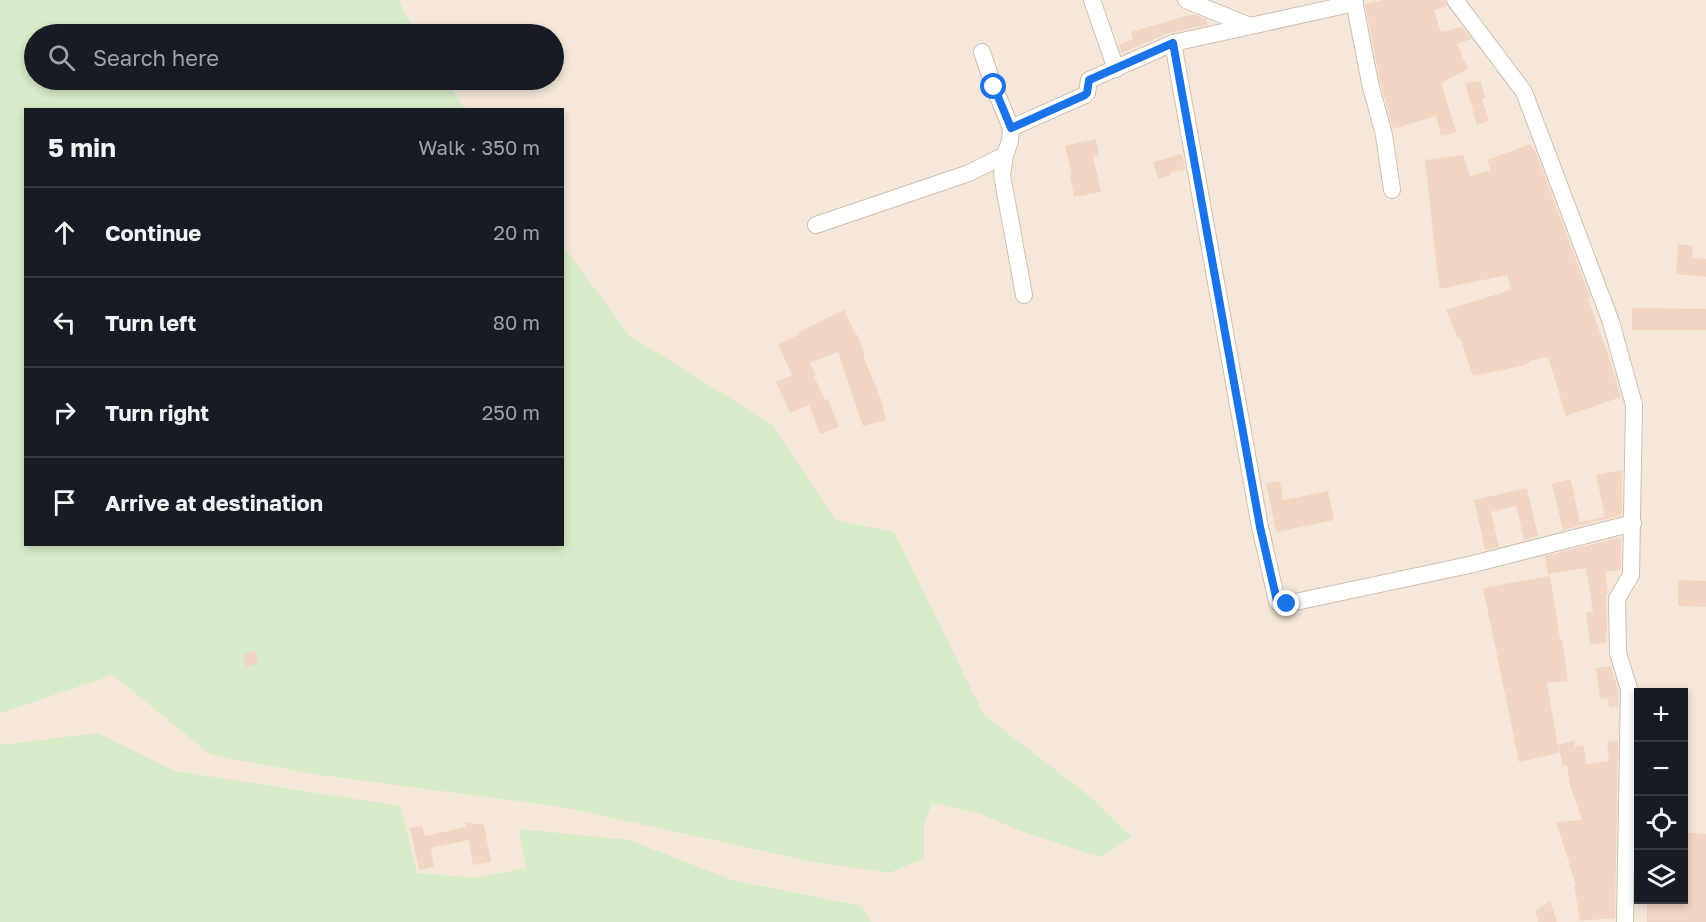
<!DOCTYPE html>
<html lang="en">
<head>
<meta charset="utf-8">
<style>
  :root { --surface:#171b24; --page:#242831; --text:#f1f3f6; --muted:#9ea1a6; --line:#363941 }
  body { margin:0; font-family:"Golos Text",sans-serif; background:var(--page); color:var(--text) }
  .controls { position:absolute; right:18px; bottom:18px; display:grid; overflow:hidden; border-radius:0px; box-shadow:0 3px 9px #0003 }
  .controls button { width:54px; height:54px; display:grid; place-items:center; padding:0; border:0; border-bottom:2px solid var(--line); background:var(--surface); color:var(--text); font:30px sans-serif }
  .stop { position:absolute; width:18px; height:18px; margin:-14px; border:4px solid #1a73e8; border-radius:50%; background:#fff }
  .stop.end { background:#1a73e8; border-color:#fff; box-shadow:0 2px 6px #0008 }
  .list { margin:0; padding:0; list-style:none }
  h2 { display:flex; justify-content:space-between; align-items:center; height:78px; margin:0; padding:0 24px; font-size:26px }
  h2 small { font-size:20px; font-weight:400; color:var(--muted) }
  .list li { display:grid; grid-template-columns:39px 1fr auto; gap:18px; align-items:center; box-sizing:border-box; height:90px; padding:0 24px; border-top:2px solid var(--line) }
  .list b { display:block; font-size:22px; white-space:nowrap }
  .list em { font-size:20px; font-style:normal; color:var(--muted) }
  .icon { flex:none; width:33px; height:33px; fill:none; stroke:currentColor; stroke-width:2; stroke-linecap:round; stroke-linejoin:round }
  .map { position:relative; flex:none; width:1706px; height:922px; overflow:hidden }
  .search { position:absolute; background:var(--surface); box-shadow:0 3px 9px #0003; left:24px; top:24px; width:540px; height:66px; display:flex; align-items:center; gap:15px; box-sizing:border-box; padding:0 21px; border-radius:33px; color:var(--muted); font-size:22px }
  .panel { position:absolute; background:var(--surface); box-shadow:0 3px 9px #0003; left:24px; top:108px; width:540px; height:438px; border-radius:0px }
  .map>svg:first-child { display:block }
</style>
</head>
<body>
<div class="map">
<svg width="1706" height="922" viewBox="0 0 1706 922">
  <rect width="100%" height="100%" fill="#fdf6ec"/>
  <path fill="#f5e8da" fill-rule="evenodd" d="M 0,0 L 1706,0 L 1706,922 L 0,922 ZM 34,34 L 554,34 L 554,80 L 34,80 ZM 26,110 L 562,110 L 562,544 L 26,544 ZM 1638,692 L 1684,692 L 1684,900 L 1638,900 Z"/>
  <g fill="#d8ecc9">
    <path d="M 0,0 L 398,0 L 417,34 L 34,34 L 34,80 L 445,80 L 465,109 L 26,110 L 26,544 L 562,544 L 563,246 L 629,335 L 773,425 L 835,520 L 894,532 L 984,715 L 1088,795 L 1132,837 L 1100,857 L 1020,831 L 979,813 L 932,803 L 924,823 L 924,858 L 889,873 L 814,862 L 562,807 L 320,775 L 211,755 L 113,675 L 0,713 Z"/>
    <path d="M 98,733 L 175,771 L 400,806 L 417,873 L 476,878 L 526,868 L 519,829 L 629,840 L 732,880 L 861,906 L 871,922 L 0,922 L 0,745 Z"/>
  </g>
  <g fill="#f3d5c3">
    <path d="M 1382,0 L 1445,0 L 1447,6 L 1434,10 L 1441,32 L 1462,27 L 1471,39 L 1457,44 L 1468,69 L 1441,83 L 1456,132 L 1441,136 L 1436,116 L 1393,129 L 1380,81 L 1365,4 Z"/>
    <path d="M 1193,14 L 1206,19 L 1207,25 L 1169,33 L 1122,53 L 1119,45 L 1133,39 L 1131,32 Z"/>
    <path d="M 1481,81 L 1485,98 L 1482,99 L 1489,120 L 1477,125 L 1465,83 Z"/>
    <path d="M 1096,139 L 1099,155 L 1093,156 L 1101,192 L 1074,197 L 1070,175 L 1072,175 L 1065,146 Z"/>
    <path d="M 1530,144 L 1537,155 L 1590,297 L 1588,298 L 1611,363 L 1621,397 L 1566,416 L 1548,357 L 1532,360 L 1526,365 L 1473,376 L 1460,338 L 1458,339 L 1446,310 L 1511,290 L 1507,275 L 1440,289 L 1437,269 L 1425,160 L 1463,155 L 1470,176 L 1490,170 L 1487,160 Z"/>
    <path d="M 1182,154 L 1185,170 L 1170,172 L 1171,175 L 1158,179 L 1153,162 Z"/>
    <path d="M 1678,244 L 1693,246 L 1692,258 L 1706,259 L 1706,277 L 1676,274 Z"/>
    <path d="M 1632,308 L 1706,309 L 1706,330 L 1632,330 Z"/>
    <path d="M 844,310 L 856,335 L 857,334 L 865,355 L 863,356 L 881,399 L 886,420 L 863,426 L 838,352 L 810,363 L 816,376 L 814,376 L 825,400 L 828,399 L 839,427 L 820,434 L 809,405 L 790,413 L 776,382 L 792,375 L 778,344 L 800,334 L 799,332 Z"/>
    <path d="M 1622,470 L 1622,515 L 1563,530 L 1552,484 L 1569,479 L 1571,481 L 1580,522 L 1605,517 L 1596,475 Z"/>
    <path d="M 1280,481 L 1283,500 L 1328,491 L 1334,520 L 1276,532 L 1266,483 Z"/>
    <path d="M 1527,488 L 1538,536 L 1524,540 L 1516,506 L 1491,512 L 1499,547 L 1485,550 L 1474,500 Z"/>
    <path d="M 1621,537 L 1621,570 L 1605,572 L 1608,593 L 1606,594 L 1607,632 L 1605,633 L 1606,643 L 1590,644 L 1586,612 L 1593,612 L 1586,568 L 1548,574 L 1545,556 Z"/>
    <path d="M 1550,576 L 1560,639 L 1562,639 L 1568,681 L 1547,683 L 1559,753 L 1519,762 L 1483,588 Z"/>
    <path d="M 1678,580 L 1706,581 L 1706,607 L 1678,606 Z"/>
    <path d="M 256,651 L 258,664 L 246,667 L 243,654 Z"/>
    <path d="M 1611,666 L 1618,690 L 1618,706 L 1609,707 L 1608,698 L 1600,699 L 1596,668 Z"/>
    <path d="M 1575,740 L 1575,747 L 1584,746 L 1586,764 L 1609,761 L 1607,742 L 1618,740 L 1615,918 L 1580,921 L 1574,885 L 1576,885 L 1556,822 L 1582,820 L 1570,786 L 1567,765 L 1563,766 L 1558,745 Z"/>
    <path d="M 465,822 L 484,825 L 491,862 L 473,865 L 469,840 L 431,848 L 434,867 L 419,870 L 410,828 L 422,826 L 425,836 L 466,827 Z"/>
    <path d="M 1683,832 L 1706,834 L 1706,922 L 1647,922 L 1647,900 L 1683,900 Z"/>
    <path d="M 1550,901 L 1557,922 L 1538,922 L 1535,911 Z"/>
  </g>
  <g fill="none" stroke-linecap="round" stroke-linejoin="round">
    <g stroke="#d1beb0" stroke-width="18">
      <g id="street">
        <path d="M 1092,0 L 1116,69"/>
        <path d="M 1186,0 L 1250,26"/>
        <path d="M 1354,0 L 1370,83 L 1384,135 L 1392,190"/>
        <path d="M 1455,0 L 1524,92 L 1611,322 L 1634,405 L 1631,575 L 1617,599 L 1618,653 L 1629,689 L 1625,922"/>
        <path d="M 1173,43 L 1260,527 L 1277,601 L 1281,605 L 1469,565 L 1633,523"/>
        <path d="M 982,52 L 994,87 L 1011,128"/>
        <path d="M 1005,155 L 1002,175 L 1024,295"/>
        <path d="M 816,225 L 969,173 L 1005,155 L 1010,141 L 1011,128 L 1085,95 L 1087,93 L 1089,80 L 1173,43 L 1355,3"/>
      </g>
    </g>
    <use href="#street" stroke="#fff" stroke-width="16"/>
  </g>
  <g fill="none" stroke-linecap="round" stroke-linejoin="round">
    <path stroke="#1a73e8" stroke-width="8" d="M 994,87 L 1011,128 L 1085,95 L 1087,93 L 1089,80 L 1173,43 L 1260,527 L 1277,601 L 1281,605 L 1287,604"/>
  </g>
</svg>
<div class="controls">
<button>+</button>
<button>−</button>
<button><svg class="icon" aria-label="locate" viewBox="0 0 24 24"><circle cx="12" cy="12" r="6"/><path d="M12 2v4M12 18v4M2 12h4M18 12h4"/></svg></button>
<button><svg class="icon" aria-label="layers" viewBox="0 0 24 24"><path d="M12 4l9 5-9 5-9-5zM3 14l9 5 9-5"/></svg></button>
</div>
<div class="stop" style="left:994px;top:87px"></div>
<div class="stop end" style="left:1287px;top:604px"></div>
<div class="search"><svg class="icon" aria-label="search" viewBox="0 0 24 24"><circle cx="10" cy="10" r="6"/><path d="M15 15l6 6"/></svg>Search here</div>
<section class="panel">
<h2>5 min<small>Walk · 350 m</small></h2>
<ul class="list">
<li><svg class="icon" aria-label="ahead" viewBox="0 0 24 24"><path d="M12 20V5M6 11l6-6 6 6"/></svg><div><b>Continue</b></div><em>20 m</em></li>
<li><svg class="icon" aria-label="left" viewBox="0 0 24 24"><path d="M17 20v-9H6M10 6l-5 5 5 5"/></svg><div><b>Turn left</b></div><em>80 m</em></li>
<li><svg class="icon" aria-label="right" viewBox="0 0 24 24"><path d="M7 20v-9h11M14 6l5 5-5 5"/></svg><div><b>Turn right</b></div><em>250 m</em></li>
<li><svg class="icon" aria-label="arrive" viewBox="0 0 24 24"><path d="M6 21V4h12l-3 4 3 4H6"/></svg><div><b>Arrive at destination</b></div></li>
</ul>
</section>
</div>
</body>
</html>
